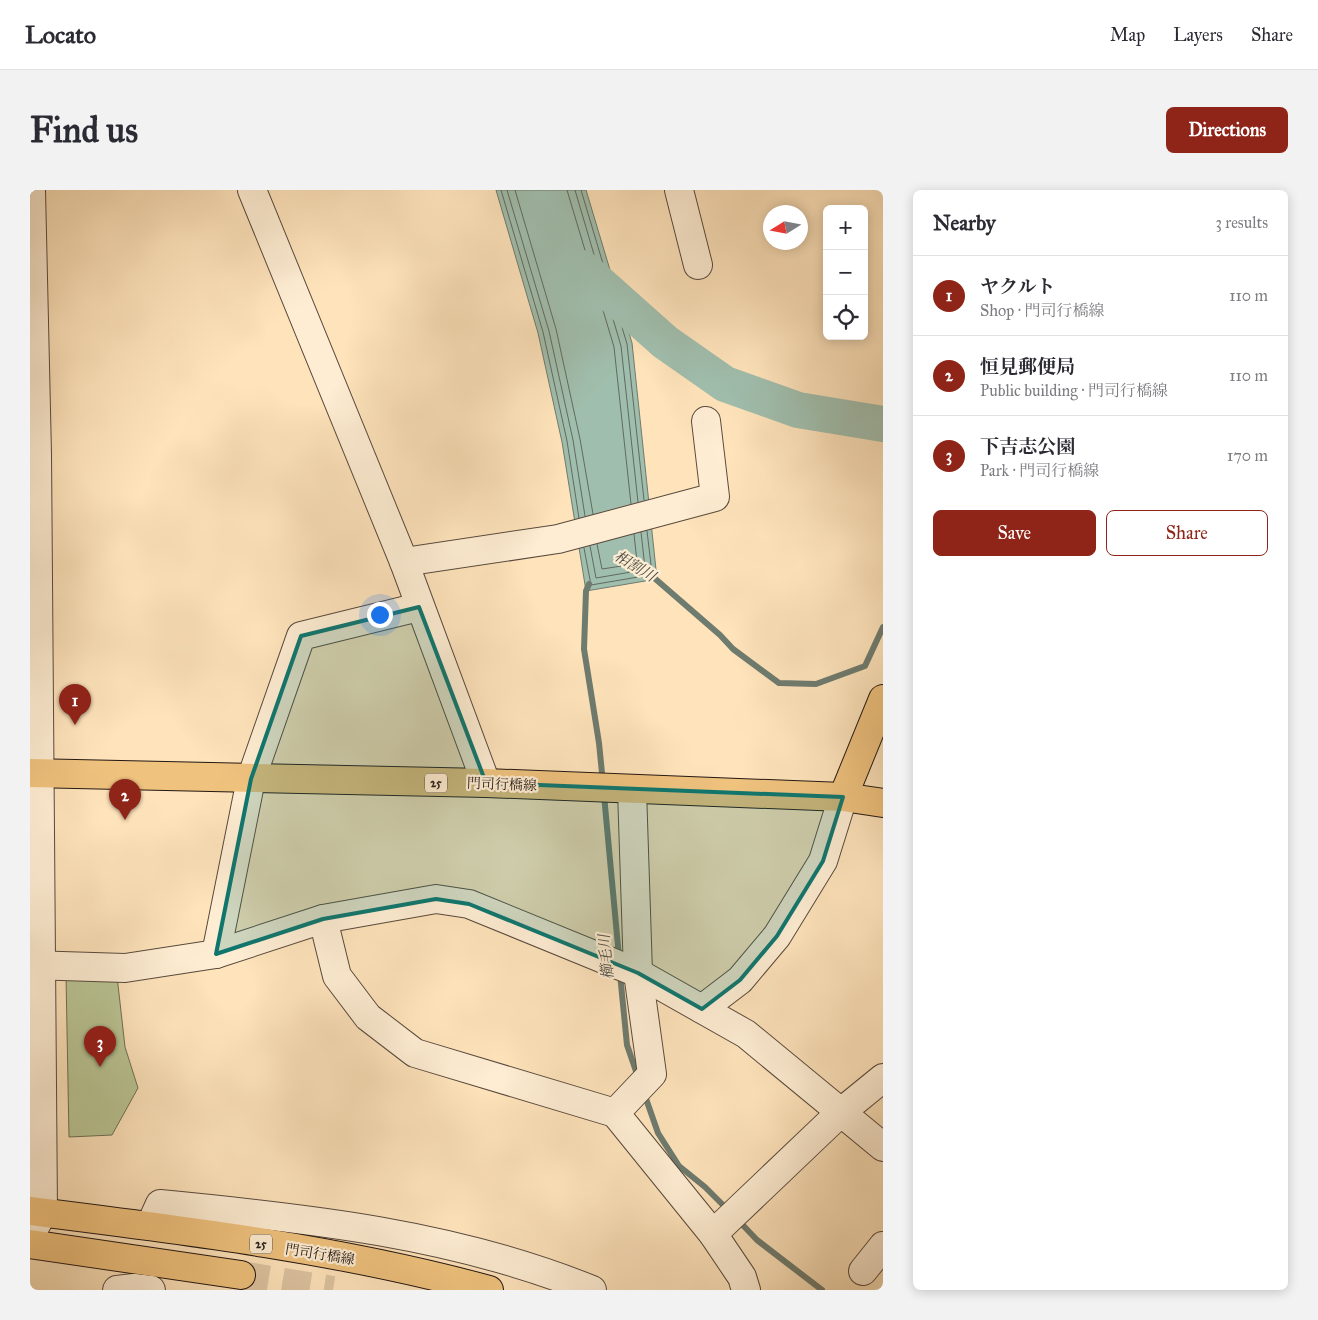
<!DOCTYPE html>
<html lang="en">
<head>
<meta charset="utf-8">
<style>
  :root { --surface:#fff; --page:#f2f2f3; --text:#2b2b33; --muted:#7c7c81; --line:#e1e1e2; --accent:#8f2418 }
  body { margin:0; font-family:"IM FELL Great Primer","Noto Serif JP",serif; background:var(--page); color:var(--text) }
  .controls { position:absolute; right:15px; top:15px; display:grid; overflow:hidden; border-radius:8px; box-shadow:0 2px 12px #0003 }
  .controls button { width:45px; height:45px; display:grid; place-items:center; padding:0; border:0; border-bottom:1px solid var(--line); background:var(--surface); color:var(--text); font:25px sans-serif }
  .compass { position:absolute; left:733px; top:15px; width:45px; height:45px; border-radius:50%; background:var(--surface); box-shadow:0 2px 12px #0003; rotate:259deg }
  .you { position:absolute; left:349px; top:424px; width:18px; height:18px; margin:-12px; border:4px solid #fff; border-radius:50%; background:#1a73e8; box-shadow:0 0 0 8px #1a73e833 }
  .badge { display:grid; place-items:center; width:32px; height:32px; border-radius:50%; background:var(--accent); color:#fff; font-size:16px; font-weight:700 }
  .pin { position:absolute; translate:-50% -41px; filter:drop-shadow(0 1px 2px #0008) }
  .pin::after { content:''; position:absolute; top:26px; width:18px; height:15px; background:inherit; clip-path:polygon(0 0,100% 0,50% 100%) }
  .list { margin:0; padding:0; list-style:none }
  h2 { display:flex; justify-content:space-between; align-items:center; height:65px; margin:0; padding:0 20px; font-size:21px }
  h2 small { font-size:16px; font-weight:400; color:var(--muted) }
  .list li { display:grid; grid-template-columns:32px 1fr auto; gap:15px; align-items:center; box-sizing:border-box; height:80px; padding:0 20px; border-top:1px solid var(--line) }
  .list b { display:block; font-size:19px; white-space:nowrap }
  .list p { margin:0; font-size:16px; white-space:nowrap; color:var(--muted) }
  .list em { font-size:16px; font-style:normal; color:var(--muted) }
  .actions { display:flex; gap:10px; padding:15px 20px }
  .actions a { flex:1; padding:11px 0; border:1px solid var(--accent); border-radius:8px; text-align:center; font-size:18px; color:var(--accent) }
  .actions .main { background:var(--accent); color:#fff }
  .icon { flex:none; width:28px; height:28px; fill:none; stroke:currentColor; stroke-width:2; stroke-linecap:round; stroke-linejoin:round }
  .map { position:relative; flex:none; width:853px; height:1100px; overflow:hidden; border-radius:8px }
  header { display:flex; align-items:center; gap:30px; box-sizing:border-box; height:70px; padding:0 25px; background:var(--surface); border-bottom:1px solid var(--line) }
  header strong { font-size:24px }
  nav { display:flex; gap:28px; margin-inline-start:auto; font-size:18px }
  .intro { display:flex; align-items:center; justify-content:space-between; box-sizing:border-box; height:120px; padding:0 30px }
  h1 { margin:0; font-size:35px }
  .button { padding:12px 22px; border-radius:8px; background:var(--accent); color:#fff; font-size:18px; font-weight:700 }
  main { display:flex; gap:30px; padding:0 30px }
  aside { flex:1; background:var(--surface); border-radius:8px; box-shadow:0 2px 12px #0003 }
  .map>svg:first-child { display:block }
</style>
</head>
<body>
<header>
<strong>Locato</strong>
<nav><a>Map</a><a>Layers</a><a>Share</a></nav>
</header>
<div class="intro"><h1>Find us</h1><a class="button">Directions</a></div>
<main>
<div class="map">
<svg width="853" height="1100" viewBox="0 0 853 1100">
  <rect width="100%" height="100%" fill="#fee3bb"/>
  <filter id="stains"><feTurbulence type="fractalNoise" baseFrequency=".004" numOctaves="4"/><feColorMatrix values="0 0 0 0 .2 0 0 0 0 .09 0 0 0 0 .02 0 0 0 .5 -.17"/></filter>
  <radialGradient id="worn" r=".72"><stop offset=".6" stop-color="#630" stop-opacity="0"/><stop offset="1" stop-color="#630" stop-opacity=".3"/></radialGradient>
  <path fill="#bac595" stroke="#6e6e54" d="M 36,786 L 87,786 L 95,857 L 108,898 L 82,945 L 39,947 Z"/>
  <path fill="#a0bead" stroke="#6e7b6f" d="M 466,0 L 556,0 L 602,153 L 627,389 L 556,401 L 532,252 L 508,143 Z"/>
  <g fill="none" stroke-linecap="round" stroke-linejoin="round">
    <g stroke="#616a60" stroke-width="1">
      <path d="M 471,0 L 513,142 L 537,251 L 549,328"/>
      <path d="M 477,0 L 519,141 L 543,250 L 555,326"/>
      <path d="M 485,0 L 526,139 L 550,249 L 563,324"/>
      <path d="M 537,0 L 584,157 L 601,314"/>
      <path d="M 545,0 L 591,156 L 608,312"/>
      <path d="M 551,0 L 597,154 L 614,310"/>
      <path d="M 567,354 L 572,379 L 605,374 L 607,372 L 604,344"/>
      <path d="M 560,356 L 566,388 L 613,380 L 615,378 L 611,342"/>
      <path d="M 554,358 L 561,395 L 620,385 L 622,383 L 617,341"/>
    </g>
    <g stroke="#6e7b6f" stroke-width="6">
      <path d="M 622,386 L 690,445 L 703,459 L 749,493 L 786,494 L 835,476 L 853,437"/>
      <path d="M 559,394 L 556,401 L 554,459 L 569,553 L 573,593"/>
      <path d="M 574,605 L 589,767"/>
      <path d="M 590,784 L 597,855 L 608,887"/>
      <path d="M 614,903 L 628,943 L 649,976 L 675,997 L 698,1020"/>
      <path d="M 707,1029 L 727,1050 L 792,1100"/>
    </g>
    <path stroke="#a0bead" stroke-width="36" d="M 552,78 L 635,152 L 695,194 L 768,220 L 853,234"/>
    <path stroke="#ddc4a2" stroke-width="28" stroke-dasharray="28 14" stroke-linecap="butt" d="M 211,1085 L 303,1100"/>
    <g stroke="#594a3d" stroke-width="30">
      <g id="minor">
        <path d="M 222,0 L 374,372 L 456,593"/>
        <path d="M 649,0 L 668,75"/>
        <path d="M 374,372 L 528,349 L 685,307 L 676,231"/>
        <path d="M 602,600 L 608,783 L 622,884 L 585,923 L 683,1044 L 712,1087 L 716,1100"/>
        <path d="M 293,729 L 307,786 L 338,827 L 385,863 L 585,923"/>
        <path d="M 186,764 L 221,589 L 271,446 L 389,417"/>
        <path d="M 0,775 L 95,778 L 186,764 L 293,729 L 406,709 L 439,714 L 608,783 L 716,844 L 853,957"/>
        <path d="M 672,819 L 710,790 L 747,746 L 793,671 L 813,607"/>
        <path d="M 120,1036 L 130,1014 C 276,1028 425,1044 562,1100"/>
        <path d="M 683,1044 L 810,923 L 853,888"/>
        <path d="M 0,1046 L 13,1022 L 7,264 L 1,0"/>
        <path d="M 833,1081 L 853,1056"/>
        <path d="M 87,1100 L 104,1098 L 121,1100"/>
      </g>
    </g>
    <g stroke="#221713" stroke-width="30">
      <g id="major">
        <path d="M 0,583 L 456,593 L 813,607 L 853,613"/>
        <path d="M 813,607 L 853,509"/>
        <path d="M 0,1021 C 153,1040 309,1059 459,1100"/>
        <path d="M 0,1054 L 211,1085"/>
      </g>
    </g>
    <use href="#minor" stroke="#feedd3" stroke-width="28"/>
    <use href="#major" stroke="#efc27e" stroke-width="28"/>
  </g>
  <path fill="#0f766e" fill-opacity="0.2" stroke="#0f766e" stroke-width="4" stroke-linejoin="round" d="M 389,417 L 456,593 L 813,607 L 793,671 L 747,746 L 710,790 L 672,819 L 608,783 L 439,714 L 406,709 L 293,729 L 186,764 L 221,589 L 271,446 Z"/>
  <g text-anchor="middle" stroke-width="4.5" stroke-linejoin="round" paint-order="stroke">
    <g fill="#feedd3" stroke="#64574d" stroke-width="1">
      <rect x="395" y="583.5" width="22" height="19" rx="4"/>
      <rect x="220" y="1044.5" width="22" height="19" rx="4"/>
    </g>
    <g font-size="12" font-weight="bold" fill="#221713">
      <text x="406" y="597">25</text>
      <text x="231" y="1058">25</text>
    </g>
    <g font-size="14" fill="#221713" stroke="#feedd3">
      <text transform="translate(472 594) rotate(2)" y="5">門司行橋線</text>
      <text transform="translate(290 1064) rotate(9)" y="5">門司行橋線</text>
    </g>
    <g font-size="15" font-style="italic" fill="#4e5149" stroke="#feedd3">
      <text transform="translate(605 376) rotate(31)" y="5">相割川</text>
      <text transform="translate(576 767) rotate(-95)" y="5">櫛毛川</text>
    </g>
  </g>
  <rect width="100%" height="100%" filter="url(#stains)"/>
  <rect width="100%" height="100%" fill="url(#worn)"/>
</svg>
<div class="controls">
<button>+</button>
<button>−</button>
<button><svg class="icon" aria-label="locate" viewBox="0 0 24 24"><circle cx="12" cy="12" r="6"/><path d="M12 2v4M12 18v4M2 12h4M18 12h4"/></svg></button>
</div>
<svg class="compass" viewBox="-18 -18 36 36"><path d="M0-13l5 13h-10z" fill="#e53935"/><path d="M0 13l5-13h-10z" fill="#7c7c81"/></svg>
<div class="you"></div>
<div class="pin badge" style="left:45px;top:535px">1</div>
<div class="pin badge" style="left:95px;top:630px">2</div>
<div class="pin badge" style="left:70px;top:877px">3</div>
</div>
<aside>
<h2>Nearby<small>3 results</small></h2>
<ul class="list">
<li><span class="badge">1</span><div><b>ヤクルト</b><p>Shop · 門司行橋線</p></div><em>110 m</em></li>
<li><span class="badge">2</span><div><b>恒見郵便局</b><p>Public building · 門司行橋線</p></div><em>110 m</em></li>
<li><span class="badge">3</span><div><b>下吉志公園</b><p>Park · 門司行橋線</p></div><em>170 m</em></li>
</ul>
<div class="actions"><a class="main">Save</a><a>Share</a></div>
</aside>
</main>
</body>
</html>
